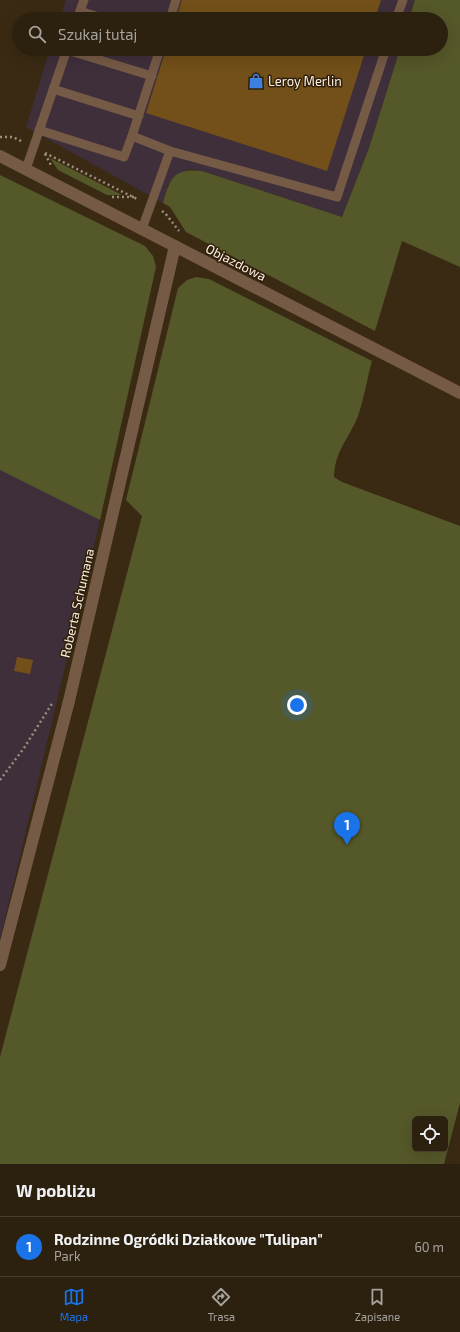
<!DOCTYPE html>
<html lang="pl">
<head>
<meta charset="utf-8">
<style>
  :root { --surface:#2c200f; --page:#342818; --text:#f1f3f6; --muted:#a6a39e; --line:#483e2f; --accent:#1a73e8 }
  body { margin:0; font-family:"Exo 2",sans-serif; background:var(--page); color:var(--text) }
  .controls { position:absolute; right:12px; bottom:12px; display:grid; overflow:hidden; border-radius:6px; box-shadow:0 4px 16px #0002 }
  .controls button { width:36px; height:36px; display:grid; place-items:center; padding:0; border:0; border-bottom:1px solid var(--line); background:var(--surface); color:var(--text); font:20px sans-serif }
  .you { position:absolute; left:297px; top:705px; width:14px; height:14px; margin:-10px; border:3px solid #fff; border-radius:50%; background:#1a73e8; box-shadow:0 0 0 6px #1a73e833 }
  .badge { display:grid; place-items:center; width:26px; height:26px; border-radius:50%; background:var(--accent); color:#fff; font-size:13px; font-weight:700 }
  .pin { position:absolute; translate:-50% -33px; filter:drop-shadow(0 1px 2px #0008) }
  .pin::after { content:''; position:absolute; top:21px; width:14px; height:12px; background:inherit; clip-path:polygon(0 0,100% 0,50% 100%) }
  .list { margin:0; padding:0; list-style:none }
  h2 { display:flex; justify-content:space-between; align-items:center; height:52px; margin:0; padding:0 16px; font-size:17px }
  h2 small { font-size:13px; font-weight:400; color:var(--muted) }
  .list li { display:grid; grid-template-columns:26px 1fr auto; gap:12px; align-items:center; box-sizing:border-box; height:60px; padding:0 16px; border-top:1px solid var(--line) }
  .list b { display:block; font-size:15px; white-space:nowrap }
  .list p { margin:0; font-size:13px; white-space:nowrap; color:var(--muted) }
  .list em { font-size:13px; font-style:normal; color:var(--muted) }
  .icon { flex:none; width:22px; height:22px; fill:none; stroke:currentColor; stroke-width:2; stroke-linecap:round; stroke-linejoin:round }
  .map { position:relative; flex:none; width:460px; height:1164px; overflow:hidden }
  .search { position:absolute; background:var(--surface); box-shadow:0 4px 16px #0002; left:12px; right:12px; top:12px; height:44px; display:flex; align-items:center; gap:10px; box-sizing:border-box; padding:0 14px; border-radius:22px; color:var(--muted); font-size:15px }
  .sheet { height:112px; background:var(--surface) }
  nav { display:flex; justify-content:space-around; align-items:center; box-sizing:border-box; height:56px; border-top:1px solid var(--line); background:var(--surface); font-size:11px; color:var(--muted) }
  nav a { display:grid; justify-items:center; gap:2px }
  nav .on { color:var(--accent) }
  .map>svg:first-child { display:block }
</style>
</head>
<body>
<div class="map">
<svg width="460" height="1164" viewBox="0 0 460 1164">
  <rect width="100%" height="100%" fill="#3a2a14"/>
  <g fill="#3f2f3b">
    <path d="M 66,0 L 415,0 L 409,19 L 60,19 Z"/>
    <path d="M 50,49 L 400,49 L 369,148 L 342,217 L 202,171 L 189,169 L 168,185 L 163,203 L 26,127 Z"/>
    <path d="M 0,470 L 100,520 L 0,940 Z"/>
  </g>
  <g fill="#555829" fill-rule="evenodd">
    <path d="M 415,0 L 460,0 L 460,267 L 402,241 L 375,331 L 186,232 L 170,207 L 163,203 C 170,178 174,168 202,171 L 342,217 L 369,148 L 400,49 L 441,49 L 441,19 L 409,19 Z"/>
    <path d="M 50,158 L 122,195 L 107,195 L 58,170 Z"/>
    <path d="M 0,175 L 145,246 L 153,256 L 156,267 L 100,520 L 0,470 Z"/>
    <path d="M 196,277 L 209,279 L 372,361 C 367,379 364,399 358,416 C 349,439 335,450 334,477 L 342,482 L 460,526 L 460,1103 L 444,1164 L 0,1164 L 0,1057 L 142,516 L 126,500 L 178,288 L 187,280 ZM 415,1119 L 445,1119 L 445,1149 L 415,1149 Z"/>
  </g>
  <g fill="#735019">
    <path d="M 182,0 L 381,0 L 375,19 L 176,19 Z"/>
    <path d="M 166,49 L 366,49 L 327,171 L 146,113 Z"/>
    <path d="M 17,657 L 33,660 L 30,674 L 14,671 Z"/>
  </g>
  <g fill="none" stroke-linecap="round" stroke-linejoin="round">
    <g stroke="#9d8f7e" stroke-width="2.5" stroke-dasharray="2 3" stroke-linecap="butt">
      <path d="M 0,137 L 13,137 L 23,142"/>
      <path d="M 45,153 L 139,200"/>
      <path d="M 45,154 L 51,165"/>
      <path d="M 112,197 L 134,197"/>
      <path d="M 162,211 L 165,213 L 179,231"/>
      <path d="M 0,780 L 24,748 L 53,702"/>
    </g>
    <g stroke="#755a46" stroke-width="9">
      <path d="M 80,11 L 105,19"/>
      <path d="M 77,19 L 84,0"/>
      <path d="M 170,19 L 176,0"/>
      <path d="M 396,19 L 403,0"/>
      <path d="M 160,49 L 132,136 L 170,151 L 337,197 L 386,49"/>
      <path d="M 67,50 L 152,76"/>
      <path d="M 53,89 L 139,116"/>
      <path d="M 39,130 L 124,157 L 132,136"/>
      <path d="M 26,169 L 67,49"/>
      <path d="M 142,229 L 170,151"/>
    </g>
    <g stroke="#755a46" stroke-width="12">
      <path d="M 0,156 L 460,393"/>
      <path d="M 0,965 L 69,701 L 175,246"/>
    </g>
  </g>
  <defs>
    <g id="shop-bare" transform="scale(1.2)"><path d="M-5-2.5h2.3a2.7 3.5 0 0 1 5.4 0H5L5.5 6h-11ZM-1.5-2.5h3a1.5 2.3 0 0 0-3 0Z" fill="#3f7fe0" stroke="#30200a" stroke-width="2.5" paint-order="stroke"/></g>
  </defs>
  <g fill-rule="evenodd">
    <use href="#shop-bare" x="256" y="81"/>
  </g>
  <g text-anchor="middle" stroke-width="3" stroke-linejoin="round" paint-order="stroke">
    <g font-size="13" fill="#fbf0e3" stroke="#30200a" text-anchor="start">
      <text x="268" y="86">Leroy Merlin</text>
    </g>
    <g font-size="13" fill="#fbf0e3" stroke="#30200a">
      <text transform="translate(236 262) rotate(27)" y="5">Objazdowa</text>
      <text transform="translate(77 603) rotate(-77)" y="5">Roberta Schumana</text>
    </g>
  </g>
</svg>
<div class="controls">
<button><svg class="icon" aria-label="locate" viewBox="0 0 24 24"><circle cx="12" cy="12" r="6"/><path d="M12 2v4M12 18v4M2 12h4M18 12h4"/></svg></button>
</div>
<div class="you"></div>
<div class="pin badge" style="left:347px;top:845px">1</div>
<div class="search"><svg class="icon" aria-label="search" viewBox="0 0 24 24"><circle cx="10" cy="10" r="6"/><path d="M15 15l6 6"/></svg>Szukaj tutaj</div>
</div>
<section class="sheet">
<h2>W pobliżu<small></small></h2>
<ul class="list">
<li><span class="badge">1</span><div><b>Rodzinne Ogródki Działkowe &quot;Tulipan&quot;</b><p>Park</p></div><em>60 m</em></li>
</ul>
</section>
<nav>
<a class="on"><svg class="icon" aria-label="map" viewBox="0 0 24 24"><path d="M3 6l6-2 6 2 6-2v14l-6 2-6-2-6 2zM9 4v14M15 6v14"/></svg>Mapa</a>
<a><svg class="icon" aria-label="directions" viewBox="0 0 24 24"><path d="M12 3l9 9-9 9-9-9zM9 14v-3h6M13 9l2 2-2 2"/></svg>Trasa</a>
<a><svg class="icon" aria-label="saved" viewBox="0 0 24 24"><path d="M7 4h10v16l-5-4-5 4z"/></svg>Zapisane</a>
</nav>
</body>
</html>
